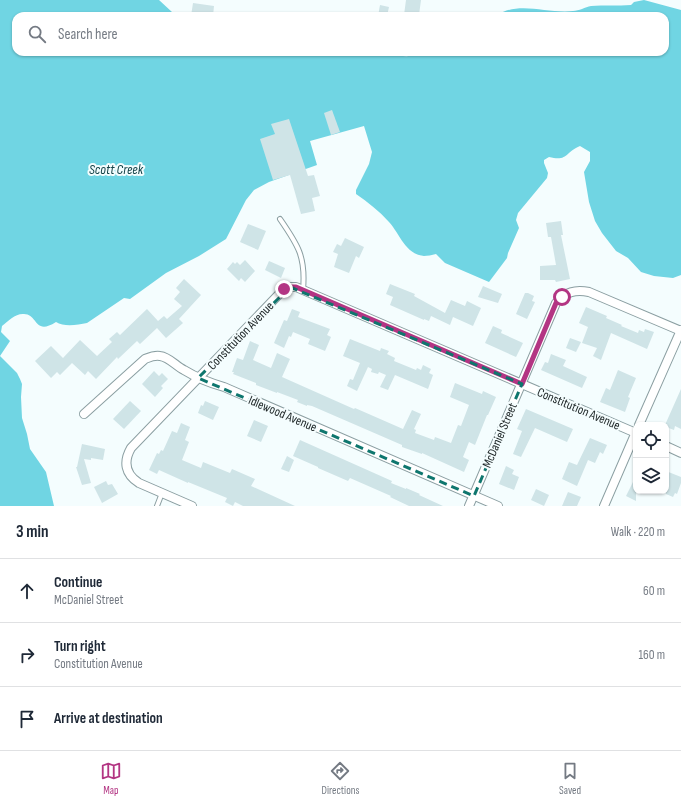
<!DOCTYPE html>
<html lang="en">
<head>
<meta charset="utf-8">
<style>
  :root { --surface:#fff; --page:#f6f6f7; --text:#1f2937; --muted:#747a83; --line:#e0e1e3; --accent:#b33583 }
  body { margin:0; font-family:"Sofia Sans Condensed",sans-serif; background:var(--page); color:var(--text) }
  .controls { position:absolute; right:12px; bottom:12px; display:grid; overflow:hidden; border-radius:8px; box-shadow:0 1px 3px #0004 }
  .controls button { width:36px; height:36px; display:grid; place-items:center; padding:0; border:0; border-bottom:1px solid var(--line); background:var(--surface); color:var(--text); font:20px sans-serif }
  .stop { position:absolute; width:12px; height:12px; margin:-9px; border:3px solid #b33583; border-radius:50%; background:#fff }
  .stop.end { background:#b33583; border-color:#fff; box-shadow:0 1px 4px #0008 }
  .list { margin:0; padding:0; list-style:none }
  h2 { display:flex; justify-content:space-between; align-items:center; height:52px; margin:0; padding:0 16px; font-size:17px }
  h2 small { font-size:13px; font-weight:400; color:var(--muted) }
  .list li { display:grid; grid-template-columns:26px 1fr auto; gap:12px; align-items:center; box-sizing:border-box; height:64px; padding:0 16px; border-top:1px solid var(--line) }
  .list b { display:block; font-size:15px; white-space:nowrap }
  .list p { margin:0; font-size:13px; white-space:nowrap; color:var(--muted) }
  .list em { font-size:13px; font-style:normal; color:var(--muted) }
  .icon { flex:none; width:22px; height:22px; fill:none; stroke:currentColor; stroke-width:2; stroke-linecap:round; stroke-linejoin:round }
  .map { position:relative; flex:none; width:681px; height:506px; overflow:hidden }
  .search { position:absolute; background:var(--surface); box-shadow:0 1px 3px #0004; left:12px; right:12px; top:12px; height:44px; display:flex; align-items:center; gap:10px; box-sizing:border-box; padding:0 14px; border-radius:12px; color:var(--muted); font-size:15px }
  .sheet { height:244px; background:var(--surface) }
  nav { display:flex; justify-content:space-around; align-items:center; box-sizing:border-box; height:56px; border-top:1px solid var(--line); background:var(--surface); font-size:11px; color:var(--muted) }
  nav a { display:grid; justify-items:center; gap:2px }
  nav .on { color:var(--accent) }
  .map>svg:first-child { display:block }
</style>
</head>
<body>
<div class="map">
<svg width="681" height="506" viewBox="0 0 681 506">
  <rect width="100%" height="100%" fill="#f4fdfe"/>
  <path fill="#70d5e3" d="M 0,0 L 159,0 L 172,12 L 172,16 L 16,16 L 16,52 L 393,52 C 403,59 414,56 423,52 L 665,52 L 665,16 L 496,16 C 518,0 547,14 573,11 C 579,11 585,7 591,6 C 604,5 618,6 631,5 L 634,2 L 644,0 L 681,10 L 681,275 L 673,278 L 654,276 L 641,272 L 628,258 L 616,251 L 602,233 L 595,221 L 589,202 L 584,172 L 590,161 L 590,152 L 580,146 C 565,152 568,162 549,157 L 544,160 L 544,163 L 548,173 L 547,178 L 518,213 L 516,220 L 519,228 L 508,253 L 507,258 L 489,282 L 445,263 L 436,254 C 432,255 427,256 424,256 C 405,254 400,234 389,222 C 379,211 368,202 356,194 L 356,190 L 369,164 L 372,152 L 364,126 L 310,141 L 317,165 L 269,182 L 254,190 L 246,200 L 226,239 L 199,256 L 166,273 L 130,299 L 124,298 L 87,323 C 77,325 64,327 56,322 C 34,336 38,314 24,314 C 16,313 8,321 2,326 L 1,332 L 10,341 L 0,356 L 17,373 L 20,379 L 22,384 L 21,397 L 22,418 L 27,434 L 30,449 L 46,472 L 54,506 L 0,506 Z"/>
  <g fill="#cfe4e7">
    <path d="M 406,0 L 421,0 L 419,15 L 417,14 L 417,16 L 404,15 Z"/>
    <path d="M 193,3 L 214,6 L 213,16 L 191,16 Z"/>
    <path d="M 380,5 L 389,7 L 387,16 L 378,16 Z"/>
    <path d="M 332,110 L 340,132 L 331,135 L 324,113 Z"/>
    <path d="M 289,119 L 308,176 L 314,175 L 320,196 L 312,198 L 315,211 L 301,214 L 290,175 L 273,180 L 260,139 L 275,134 L 271,124 Z"/>
    <path d="M 561,221 L 563,235 L 561,235 L 570,279 L 556,282 L 555,280 L 540,280 L 540,266 L 556,265 L 551,237 L 548,237 L 546,223 Z"/>
    <path d="M 248,224 L 266,231 L 258,250 L 240,242 Z"/>
    <path d="M 345,238 L 364,247 L 359,258 L 356,256 L 349,273 L 334,267 L 338,254 L 333,252 L 337,244 L 341,246 Z"/>
    <path d="M 245,260 L 255,271 L 245,282 L 241,278 L 239,281 L 227,269 L 233,262 L 235,264 L 237,262 L 240,265 Z"/>
    <path d="M 269,261 L 285,268 L 281,278 L 265,270 Z"/>
    <path d="M 184,279 L 201,295 L 179,319 L 183,323 L 166,338 L 157,328 L 140,344 L 137,341 L 118,359 L 117,357 L 96,379 L 88,371 L 85,375 L 72,363 L 60,375 L 57,372 L 51,378 L 35,361 L 51,346 L 63,358 L 80,340 L 97,356 L 112,342 L 109,339 L 117,332 L 120,335 L 147,309 L 158,321 L 164,316 L 167,319 L 182,306 L 174,299 L 180,292 L 176,288 Z"/>
    <path d="M 390,284 L 415,294 L 414,296 L 445,313 L 451,300 L 465,306 L 467,301 L 481,308 L 473,326 L 453,317 L 450,325 L 431,316 L 429,321 L 424,319 L 424,320 L 390,305 L 393,297 L 386,294 Z"/>
    <path d="M 483,286 L 502,294 L 498,303 L 478,297 Z"/>
    <path d="M 525,293 L 528,293 L 534,296 L 532,301 L 535,302 L 527,319 L 516,314 Z"/>
    <path d="M 586,307 L 607,316 L 606,318 L 622,325 L 621,326 L 638,333 L 639,330 L 644,332 L 645,329 L 654,332 L 647,349 L 611,333 L 601,360 L 593,356 L 597,348 L 582,343 L 588,327 L 579,323 Z"/>
    <path d="M 292,309 L 300,312 L 298,317 L 330,329 L 327,335 L 331,337 L 325,351 L 308,344 L 310,339 L 293,332 L 291,337 L 289,336 L 284,348 L 274,343 L 284,320 L 287,321 Z"/>
    <path d="M 493,326 L 502,330 L 501,333 L 523,343 L 516,357 L 485,343 Z"/>
    <path d="M 570,338 L 581,342 L 576,352 L 566,348 Z"/>
    <path d="M 350,339 L 380,351 L 381,348 L 389,351 L 387,354 L 395,358 L 394,361 L 416,370 L 417,368 L 421,370 L 423,365 L 431,369 L 429,373 L 433,375 L 428,389 L 395,375 L 388,390 L 380,387 L 386,375 L 379,372 L 378,374 L 371,372 L 372,369 L 368,367 L 357,391 L 347,386 L 350,379 L 353,380 L 360,363 L 343,356 Z"/>
    <path d="M 250,341 L 259,345 L 253,360 L 271,368 L 277,353 L 290,359 L 282,377 L 354,409 L 355,408 L 403,429 L 412,410 L 421,414 L 414,429 L 416,430 L 415,433 L 434,440 L 435,437 L 451,443 L 458,425 L 461,426 L 469,405 L 450,397 L 455,383 L 482,394 L 483,391 L 496,397 L 488,415 L 487,415 L 475,445 L 469,442 L 463,457 L 469,460 L 464,472 L 422,453 L 422,454 L 402,447 L 402,445 L 312,406 L 307,405 L 307,406 L 297,402 L 298,400 L 277,392 L 277,393 L 256,385 L 256,383 L 233,374 L 234,372 L 232,372 L 237,358 L 243,360 Z"/>
    <path d="M 551,354 L 566,360 L 563,366 L 587,377 L 582,388 L 541,370 L 545,362 L 548,363 Z"/>
    <path d="M 618,370 L 636,378 L 628,397 L 630,398 L 625,412 L 600,402 L 606,388 L 610,390 Z"/>
    <path d="M 154,371 L 159,376 L 162,373 L 168,379 L 161,386 L 163,388 L 155,397 L 142,384 Z"/>
    <path d="M 681,389 L 681,429 L 675,426 L 674,430 L 666,427 L 665,425 Z"/>
    <path d="M 130,401 L 141,411 L 124,429 L 113,419 Z"/>
    <path d="M 205,401 L 219,407 L 213,420 L 198,413 L 201,405 L 203,406 Z"/>
    <path d="M 526,409 L 573,429 L 567,442 L 535,428 L 521,457 L 513,454 L 522,431 L 517,429 Z"/>
    <path d="M 254,420 L 268,426 L 261,442 L 247,436 Z"/>
    <path d="M 181,423 L 190,427 L 185,440 L 189,442 L 182,460 L 201,468 L 203,462 L 230,473 L 232,469 L 255,479 L 251,486 L 295,506 L 243,506 L 235,502 L 233,506 L 225,502 L 227,498 L 188,482 L 188,483 L 159,470 L 157,474 L 149,470 L 157,453 L 159,454 L 161,450 L 163,451 L 172,431 L 177,433 Z"/>
    <path d="M 590,438 L 607,445 L 603,454 L 600,452 L 595,463 L 588,460 L 577,486 L 562,479 L 569,462 L 577,465 Z"/>
    <path d="M 300,440 L 392,481 L 391,483 L 406,489 L 406,488 L 420,494 L 419,495 L 443,506 L 409,506 L 390,497 L 391,496 L 350,478 L 348,481 L 318,468 L 318,467 L 293,456 Z"/>
    <path d="M 82,444 L 105,449 L 103,460 L 91,458 L 91,460 L 84,459 L 91,483 L 82,485 L 76,467 L 77,467 Z"/>
    <path d="M 287,456 L 294,460 L 289,472 L 281,469 Z"/>
    <path d="M 506,466 L 514,470 L 512,474 L 519,477 L 514,490 L 499,484 Z"/>
    <path d="M 666,471 L 681,477 L 681,483 L 677,494 L 675,493 L 673,497 L 666,494 Z"/>
    <path d="M 636,476 L 636,501 L 626,496 Z"/>
    <path d="M 106,481 L 108,485 L 112,484 L 118,494 L 102,503 L 94,487 Z"/>
    <path d="M 536,489 L 549,495 L 544,506 L 531,500 Z"/>
    <path d="M 568,492 L 581,497 L 577,506 L 562,506 Z"/>
  </g>
  <g fill="none" stroke-linecap="round" stroke-linejoin="round">
    <g stroke="#8b9fa2" stroke-width="6">
      <g id="lane">
        <path d="M 280,219 C 298,245 306,257 303,290"/>
        <path d="M 157,506 L 162,493"/>
      </g>
    </g>
    <g stroke="#8b9fa2" stroke-width="10">
      <g id="street">
        <path d="M 84,414 L 145,359 C 150,357 154,355 160,356 C 169,357 176,366 184,370 C 197,378 210,383 224,387 L 498,506"/>
        <path d="M 639,425 L 681,330"/>
        <path d="M 666,446 L 681,453"/>
        <path d="M 192,506 L 139,483 C 125,474 123,462 131,448 L 284,289 L 290,287 L 296,287 L 636,433"/>
        <path d="M 469,506 L 556,303 C 566,292 575,289 589,292 L 681,331"/>
        <path d="M 604,506 L 636,432"/>
      </g>
    </g>
    <use href="#lane" stroke="#fff" stroke-width="4"/>
    <use href="#street" stroke="#fff" stroke-width="8"/>
  </g>
  <g fill="none" stroke-linecap="round" stroke-linejoin="round">
    <path stroke="#b33583" stroke-width="5" d="M 284,289 L 290,287 L 296,287 L 522,384 L 556,303 L 562,297"/>
  </g>
  <path fill="none" stroke="#0f766e" stroke-width="3" stroke-dasharray="8 5" stroke-linejoin="round" d="M 290,287 L 522,384 L 474,496 L 198,378 Z"/>
  <g text-anchor="middle" stroke-width="4" stroke-linejoin="round" paint-order="stroke">
    <g font-size="13" fill="#1b2324" stroke="#f4fdfe">
      <text transform="translate(240 335) rotate(-46)" y="5">Constitution Avenue</text>
      <text transform="translate(579 408) rotate(23)" y="5">Constitution Avenue</text>
      <text transform="translate(283 413) rotate(23)" y="5">Idlewood Avenue</text>
      <text transform="translate(499 435) rotate(-67)" y="5">McDaniel Street</text>
    </g>
    <g font-size="14" font-style="italic" fill="#124147" stroke="#f4fdfe">
      <text x="116" y="174">Scott Creek</text>
    </g>
  </g>
</svg>
<div class="controls">
<button><svg class="icon" aria-label="locate" viewBox="0 0 24 24"><circle cx="12" cy="12" r="6"/><path d="M12 2v4M12 18v4M2 12h4M18 12h4"/></svg></button>
<button><svg class="icon" aria-label="layers" viewBox="0 0 24 24"><path d="M12 4l9 5-9 5-9-5zM3 14l9 5 9-5"/></svg></button>
</div>
<div class="stop" style="left:562px;top:297px"></div>
<div class="stop end" style="left:284px;top:289px"></div>
<div class="search"><svg class="icon" aria-label="search" viewBox="0 0 24 24"><circle cx="10" cy="10" r="6"/><path d="M15 15l6 6"/></svg>Search here</div>
</div>
<section class="sheet">
<h2>3 min<small>Walk · 220 m</small></h2>
<ul class="list">
<li><svg class="icon" aria-label="ahead" viewBox="0 0 24 24"><path d="M12 20V5M6 11l6-6 6 6"/></svg><div><b>Continue</b><p>McDaniel Street</p></div><em>60 m</em></li>
<li><svg class="icon" aria-label="right" viewBox="0 0 24 24"><path d="M7 20v-9h11M14 6l5 5-5 5"/></svg><div><b>Turn right</b><p>Constitution Avenue</p></div><em>160 m</em></li>
<li><svg class="icon" aria-label="arrive" viewBox="0 0 24 24"><path d="M6 21V4h12l-3 4 3 4H6"/></svg><div><b>Arrive at destination</b></div></li>
</ul>
</section>
<nav>
<a class="on"><svg class="icon" aria-label="map" viewBox="0 0 24 24"><path d="M3 6l6-2 6 2 6-2v14l-6 2-6-2-6 2zM9 4v14M15 6v14"/></svg>Map</a>
<a><svg class="icon" aria-label="directions" viewBox="0 0 24 24"><path d="M12 3l9 9-9 9-9-9zM9 14v-3h6M13 9l2 2-2 2"/></svg>Directions</a>
<a><svg class="icon" aria-label="saved" viewBox="0 0 24 24"><path d="M7 4h10v16l-5-4-5 4z"/></svg>Saved</a>
</nav>
</body>
</html>
